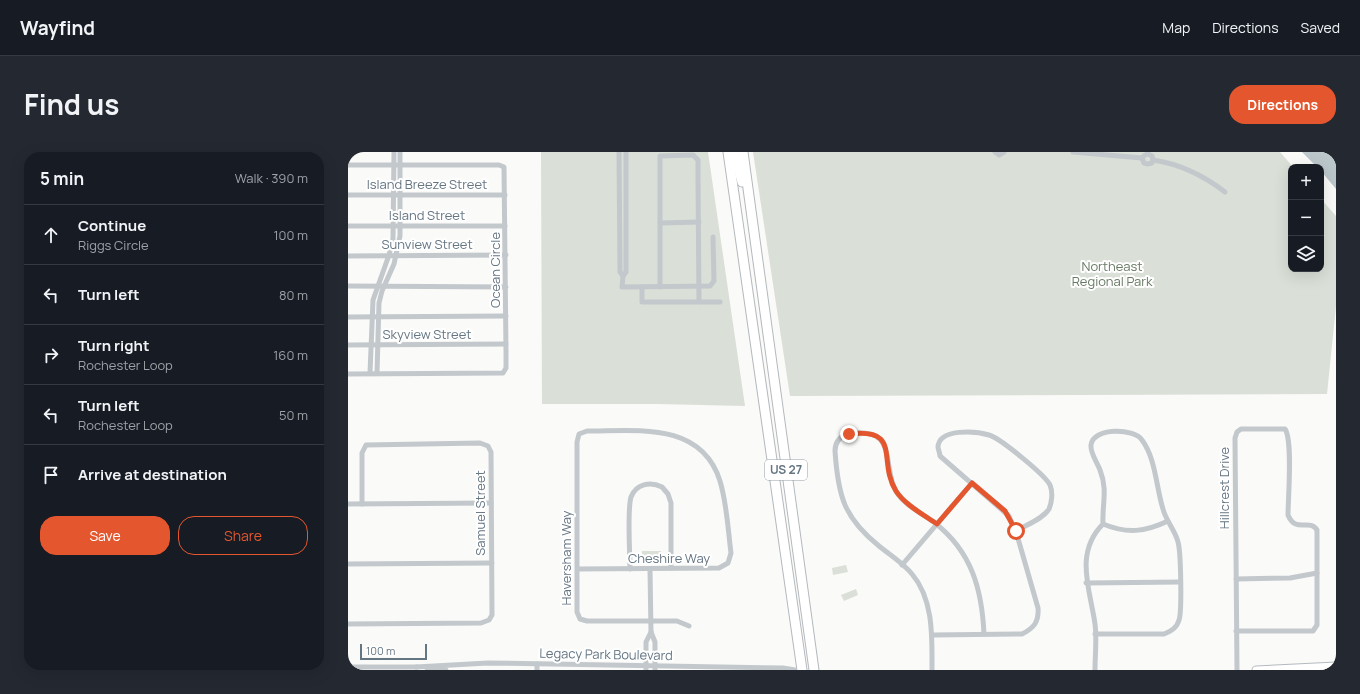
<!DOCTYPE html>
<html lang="en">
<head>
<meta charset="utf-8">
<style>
  :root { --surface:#171b24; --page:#242831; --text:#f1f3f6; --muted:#9ea1a6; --line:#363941; --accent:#e4572e }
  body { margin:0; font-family:Manrope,sans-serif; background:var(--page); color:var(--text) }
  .controls { position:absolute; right:12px; top:12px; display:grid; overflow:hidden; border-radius:8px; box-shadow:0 4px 16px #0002 }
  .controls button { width:36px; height:36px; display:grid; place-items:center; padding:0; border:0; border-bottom:1px solid var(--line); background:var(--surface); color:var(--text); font:20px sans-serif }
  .scale { position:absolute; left:12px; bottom:10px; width:67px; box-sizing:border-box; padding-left:4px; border:2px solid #657683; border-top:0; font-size:11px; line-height:14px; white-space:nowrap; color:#657683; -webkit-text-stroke:3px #fff; paint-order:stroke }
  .stop { position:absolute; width:12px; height:12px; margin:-9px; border:3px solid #e4572e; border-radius:50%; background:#fff }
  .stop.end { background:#e4572e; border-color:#fff; box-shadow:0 1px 4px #0008 }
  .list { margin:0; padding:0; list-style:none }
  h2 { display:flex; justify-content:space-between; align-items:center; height:52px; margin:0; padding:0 16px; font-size:17px }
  h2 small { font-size:13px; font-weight:400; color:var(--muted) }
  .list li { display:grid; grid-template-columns:26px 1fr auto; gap:12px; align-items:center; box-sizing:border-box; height:60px; padding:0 16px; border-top:1px solid var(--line) }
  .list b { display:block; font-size:15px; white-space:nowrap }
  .list p { margin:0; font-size:13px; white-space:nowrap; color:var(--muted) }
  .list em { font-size:13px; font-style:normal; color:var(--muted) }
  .actions { display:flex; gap:8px; padding:12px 16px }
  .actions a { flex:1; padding:9px 0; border:1px solid var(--accent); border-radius:16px; text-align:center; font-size:14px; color:var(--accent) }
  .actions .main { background:var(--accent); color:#fff }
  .icon { flex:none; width:22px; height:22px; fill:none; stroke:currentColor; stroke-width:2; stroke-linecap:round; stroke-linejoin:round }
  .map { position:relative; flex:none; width:988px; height:518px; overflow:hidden; border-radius:16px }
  header { display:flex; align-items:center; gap:24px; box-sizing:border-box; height:56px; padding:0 20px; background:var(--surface); border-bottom:1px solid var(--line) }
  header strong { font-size:19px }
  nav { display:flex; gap:22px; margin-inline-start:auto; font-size:14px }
  .intro { display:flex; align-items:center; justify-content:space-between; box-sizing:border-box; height:96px; padding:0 24px }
  h1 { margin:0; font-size:28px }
  .button { padding:10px 18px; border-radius:16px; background:var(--accent); color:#fff; font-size:14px; font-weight:700 }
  main { display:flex; gap:24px; padding:0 24px }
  aside { flex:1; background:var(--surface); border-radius:16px; box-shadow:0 4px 16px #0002 }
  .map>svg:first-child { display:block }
</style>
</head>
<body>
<header>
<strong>Wayfind</strong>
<nav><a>Map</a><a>Directions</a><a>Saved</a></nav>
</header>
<div class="intro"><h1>Find us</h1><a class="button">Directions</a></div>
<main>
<aside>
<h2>5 min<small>Walk · 390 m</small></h2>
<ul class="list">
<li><svg class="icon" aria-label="ahead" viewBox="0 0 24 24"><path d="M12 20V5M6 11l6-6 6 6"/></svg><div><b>Continue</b><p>Riggs Circle</p></div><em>100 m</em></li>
<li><svg class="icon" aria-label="left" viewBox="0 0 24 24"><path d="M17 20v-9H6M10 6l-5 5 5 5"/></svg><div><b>Turn left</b></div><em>80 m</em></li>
<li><svg class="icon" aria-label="right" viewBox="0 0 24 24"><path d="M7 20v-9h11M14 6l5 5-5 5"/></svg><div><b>Turn right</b><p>Rochester Loop</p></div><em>160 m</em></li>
<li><svg class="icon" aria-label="left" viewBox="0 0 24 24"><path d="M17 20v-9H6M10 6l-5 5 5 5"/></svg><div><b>Turn left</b><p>Rochester Loop</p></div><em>50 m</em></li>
<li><svg class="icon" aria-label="arrive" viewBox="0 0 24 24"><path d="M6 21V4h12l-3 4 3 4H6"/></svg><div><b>Arrive at destination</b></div></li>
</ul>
<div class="actions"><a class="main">Save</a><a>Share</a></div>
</aside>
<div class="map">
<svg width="988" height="518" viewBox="0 0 988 518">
  <rect width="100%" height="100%" fill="#fafaf8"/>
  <g fill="#dadfd7">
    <path d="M 193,0 L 360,0 L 397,254 L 309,252 L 194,252 Z"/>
    <path d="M 405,0 L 932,0 L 945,15 L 943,15 L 943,117 L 973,117 L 973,47 L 988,64 L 988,154 L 979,242 L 442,244 Z"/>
    <rect x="294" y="399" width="19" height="10"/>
    <path d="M 498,413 L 500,420 L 485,423 L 484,416 Z"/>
    <path d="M 508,437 L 510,443 L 496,449 L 493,443 Z"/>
  </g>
  <path fill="#bbc7cb" d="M 954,0 L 988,0 L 988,37 L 973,19 L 973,15 L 969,15 Z"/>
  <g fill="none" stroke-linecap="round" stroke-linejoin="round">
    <g stroke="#b3babf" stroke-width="9">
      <path id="secondary" d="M 908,518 L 988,514"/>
    </g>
    <g stroke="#b4b9bd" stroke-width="11">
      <g id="highway">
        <path d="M 380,0 L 454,518"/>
        <path d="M 386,0 L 394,30"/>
        <path d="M 395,0 L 466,518"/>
      </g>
    </g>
    <g stroke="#c3c8cc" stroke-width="5">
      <path d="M 271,0 L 272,120 L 275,124 L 278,120 L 278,0"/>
      <path d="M 647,0 L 651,3 L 656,0"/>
      <path d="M 725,0 L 794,6"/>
      <path d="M 794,6 L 796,11 L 799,12 L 804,11 L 805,8"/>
      <path d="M 794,6 L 797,3 L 800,2 L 804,4 L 805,8"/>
      <path d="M 805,8 C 832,12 855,23 877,40"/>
      <path d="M 0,13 L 151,13 L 156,15 L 158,200 L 158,216 L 155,221 L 0,222"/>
      <path d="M 0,43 L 157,43"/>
      <path d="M 312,71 L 351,70"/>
      <path d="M 0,74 L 157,74"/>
      <path d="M 0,104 L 158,103"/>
      <path d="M 275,124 L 274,135 L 362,134 L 366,129 L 365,85"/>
      <path d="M 0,134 L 158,135"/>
      <path d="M 294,135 L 294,150 L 372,150"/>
      <path d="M 312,135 L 312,4 L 345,3 L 350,8 L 350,23 L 351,150"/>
      <path d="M 0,165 L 158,164"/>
      <path d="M 0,193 L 158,192"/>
      <path d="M 22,221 L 25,148 L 41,103 L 45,87 L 46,0"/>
      <path d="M 29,221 L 31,151 L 34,139 L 46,112 L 52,84 L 52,0"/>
      <path d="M 0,352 L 143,351"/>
      <path d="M 755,372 C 779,382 797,380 820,369"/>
      <path d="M 0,412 L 144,411"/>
      <path d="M 554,413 L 624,331"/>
      <path d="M 230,417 L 371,416 L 380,411 L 383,401 C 380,378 379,352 372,329 C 353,269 288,279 239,279 L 231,282 L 229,290 L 229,460 L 232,467 L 239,469 L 329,469 L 341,474"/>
      <path d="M 282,417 C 282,400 279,359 283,345 C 288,332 302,329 314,335 L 320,342 L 323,351 L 323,416"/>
      <path d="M 302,417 L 303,480 L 307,490 L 307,518"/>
      <path d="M 888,427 L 942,426 L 969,421"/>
      <path d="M 738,431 L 832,430"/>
      <path d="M 0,472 L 133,471 L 141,468 L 144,463 L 143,300 L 140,294 L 132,291 L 18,293 L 14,301 L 14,352"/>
      <path d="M 888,479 L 965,479 L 969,473 L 969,378 C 961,366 948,382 940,363 C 940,347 945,288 937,277 L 893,277 L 889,280 L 887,286 L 889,518"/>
      <path d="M 585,483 L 674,482 C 686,476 691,470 690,456 L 669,383 L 661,364 L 592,304 C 592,301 590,297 590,295 C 591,276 628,279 641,283 C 652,286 697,323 702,333 C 705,340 704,350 701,357 C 695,367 678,373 668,379"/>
      <path d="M 0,515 L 69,515"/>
      <path d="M 68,515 L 140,511 L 435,516 L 447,518"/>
      <path d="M 79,516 L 98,518"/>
      <path d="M 189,518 L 189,512"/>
      <path d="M 298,518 L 298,490 L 303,480"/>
      <path d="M 584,518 C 584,486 586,448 564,422 C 555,411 542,403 531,394 C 496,366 490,344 487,299 C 487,292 490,286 498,282 C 503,280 510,281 516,281 C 548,282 535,321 549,341 C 558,354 575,362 587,371 C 624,400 634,438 636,482"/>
      <path d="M 747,518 C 747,503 749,487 747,472 C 742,437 726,401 755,372 C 754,352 760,338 752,318 C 749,310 742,301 743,293 C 745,275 786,276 794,288 C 808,307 808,335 815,357 C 818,369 827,378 830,390 C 833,400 834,460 831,468 C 829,476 823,479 816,482 L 747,482"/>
    </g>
    <use href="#secondary" stroke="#fff" stroke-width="7"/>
    <use href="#highway" stroke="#fff" stroke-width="9"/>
  </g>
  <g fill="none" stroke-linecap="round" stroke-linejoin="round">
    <path stroke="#e4572e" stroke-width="5" d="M 501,282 C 555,276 529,309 548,339 C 557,353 576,363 589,372 L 624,331 L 657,359 L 668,379"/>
  </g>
  <g text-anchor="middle" stroke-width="4" stroke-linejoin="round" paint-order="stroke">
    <rect fill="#fff" stroke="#939fa8" stroke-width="1" x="417" y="308" width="42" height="20" rx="3"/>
    <g font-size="12" font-weight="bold" fill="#657683">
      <text x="438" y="322">US 27</text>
    </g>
    <g font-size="13" fill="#657683" stroke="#fff">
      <text x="79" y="37">Island Breeze Street</text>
      <text x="79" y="68">Island Street</text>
      <text x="79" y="97">Sunview Street</text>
      <text transform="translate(147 118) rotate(-90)" y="5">Ocean Circle</text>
      <text x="79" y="187">Skyview Street</text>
      <text transform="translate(876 336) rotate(-90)" y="5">Hillcrest Drive</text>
      <text transform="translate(132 361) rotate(-90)" y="5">Samuel Street</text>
      <text transform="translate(218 406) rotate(-90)" y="5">Haversham Way</text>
      <text x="321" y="411">Cheshire Way</text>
      <text transform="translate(258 502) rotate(1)" y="5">Legacy Park Boulevard</text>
    </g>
    <g font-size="13" fill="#687a64" stroke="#fff">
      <text x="764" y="119">Northeast<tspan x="764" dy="15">Regional Park</tspan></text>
    </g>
  </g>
</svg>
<div class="controls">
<button>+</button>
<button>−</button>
<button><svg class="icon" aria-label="layers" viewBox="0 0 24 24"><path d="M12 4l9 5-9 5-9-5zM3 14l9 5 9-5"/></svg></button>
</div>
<div class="scale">100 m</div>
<div class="stop" style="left:668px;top:379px"></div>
<div class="stop end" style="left:501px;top:282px"></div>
</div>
</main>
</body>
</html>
